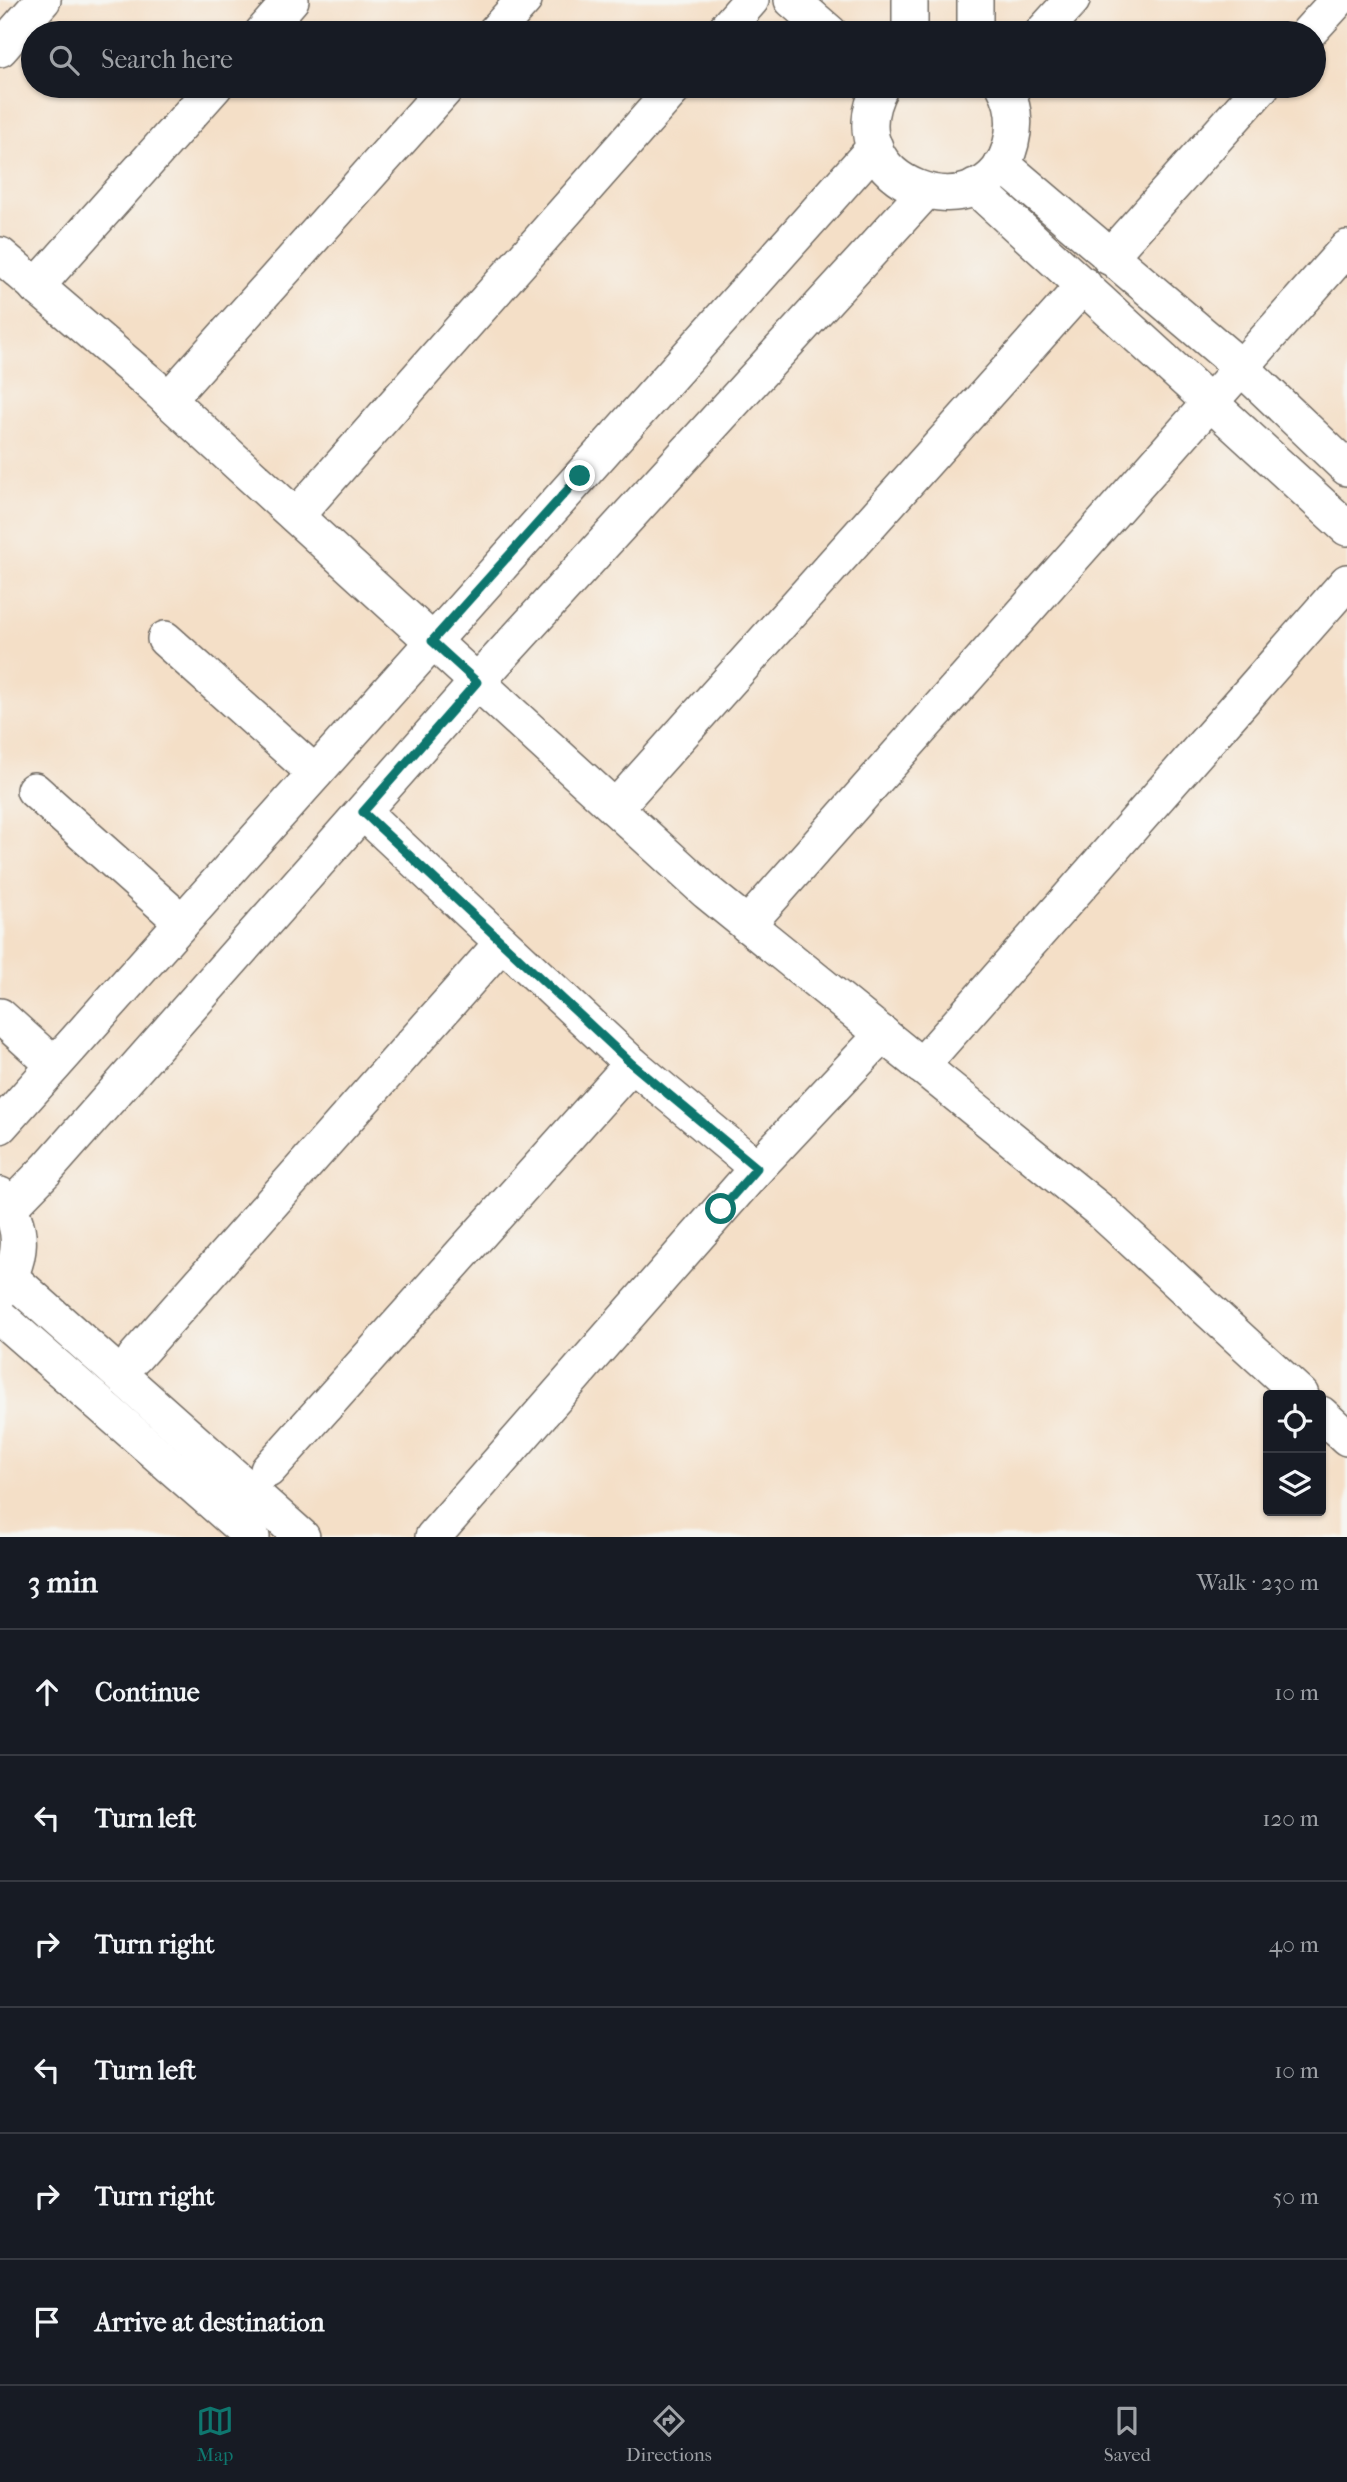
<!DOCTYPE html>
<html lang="en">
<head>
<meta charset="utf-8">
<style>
  :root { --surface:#171b24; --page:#20242c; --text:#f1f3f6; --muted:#9ea1a6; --line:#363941; --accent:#0f766e }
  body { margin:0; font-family:"IM FELL French Canon",serif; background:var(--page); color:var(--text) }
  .controls { position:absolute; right:21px; bottom:21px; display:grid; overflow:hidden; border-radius:7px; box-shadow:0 2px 5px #0004 }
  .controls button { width:63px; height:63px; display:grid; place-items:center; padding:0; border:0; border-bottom:2px solid var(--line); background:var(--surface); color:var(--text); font:35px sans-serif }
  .stop { position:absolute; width:21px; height:21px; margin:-16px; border:5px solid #0f766e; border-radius:50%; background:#fff }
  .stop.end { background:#0f766e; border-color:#fff; box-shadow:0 2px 7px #0008 }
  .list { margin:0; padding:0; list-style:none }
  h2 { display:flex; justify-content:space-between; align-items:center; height:91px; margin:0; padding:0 28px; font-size:30px }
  h2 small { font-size:23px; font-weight:400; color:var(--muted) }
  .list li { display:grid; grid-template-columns:46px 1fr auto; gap:21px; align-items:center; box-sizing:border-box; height:126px; padding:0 28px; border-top:2px solid var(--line) }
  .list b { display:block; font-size:26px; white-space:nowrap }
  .list em { font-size:23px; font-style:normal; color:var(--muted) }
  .icon { flex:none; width:38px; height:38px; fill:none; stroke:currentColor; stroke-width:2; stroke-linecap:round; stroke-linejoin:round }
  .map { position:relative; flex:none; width:1347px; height:1537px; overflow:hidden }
  .search { position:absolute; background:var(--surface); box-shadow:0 2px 5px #0004; left:21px; right:21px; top:21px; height:77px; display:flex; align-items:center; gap:18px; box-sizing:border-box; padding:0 24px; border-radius:38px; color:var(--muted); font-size:26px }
  .sheet { height:847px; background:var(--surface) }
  nav { display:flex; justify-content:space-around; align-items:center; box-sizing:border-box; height:98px; border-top:2px solid var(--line); background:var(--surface); font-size:19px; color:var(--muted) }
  nav a { display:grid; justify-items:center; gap:4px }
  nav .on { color:var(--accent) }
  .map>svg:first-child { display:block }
</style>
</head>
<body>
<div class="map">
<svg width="1347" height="1537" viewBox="0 0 1347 1537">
  <rect width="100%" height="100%" fill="#f6f6f2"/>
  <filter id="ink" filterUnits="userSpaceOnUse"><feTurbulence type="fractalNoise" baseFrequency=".0143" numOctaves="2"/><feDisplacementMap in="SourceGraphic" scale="14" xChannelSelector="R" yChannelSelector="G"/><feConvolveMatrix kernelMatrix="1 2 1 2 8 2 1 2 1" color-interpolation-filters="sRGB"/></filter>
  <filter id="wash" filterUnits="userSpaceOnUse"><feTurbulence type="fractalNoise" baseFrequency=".00686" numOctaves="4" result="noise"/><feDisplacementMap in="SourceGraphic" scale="28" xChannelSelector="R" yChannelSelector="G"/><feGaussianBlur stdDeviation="1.57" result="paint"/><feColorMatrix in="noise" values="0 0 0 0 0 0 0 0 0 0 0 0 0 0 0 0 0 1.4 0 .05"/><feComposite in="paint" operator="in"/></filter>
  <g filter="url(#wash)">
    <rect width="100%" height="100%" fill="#f4dfc7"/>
  </g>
  <g filter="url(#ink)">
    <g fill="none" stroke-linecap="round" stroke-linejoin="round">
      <g stroke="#716a62" stroke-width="38">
        <g id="minor">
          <path d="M 792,0 L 830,33"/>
          <path d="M 910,0 L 910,33"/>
          <path d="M 262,33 L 291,0"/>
          <path d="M 494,33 L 524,0"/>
          <path d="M 722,33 L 751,0"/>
          <path d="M 975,33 L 975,0"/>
          <path d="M 1042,33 L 1072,0"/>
          <path d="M 1308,33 L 1338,0"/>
          <path d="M 0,49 L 43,0"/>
          <path d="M 881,86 C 827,184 988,240 1011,143 C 1016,123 1014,104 1004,86"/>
          <path d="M 1002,164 L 1242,368 L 1347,468"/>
          <path d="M 975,187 L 1347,528"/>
          <path d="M 0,255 L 151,384 L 707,892 L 1103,1213 L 1301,1395"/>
          <path d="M 1109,257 L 1262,86"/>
          <path d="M 36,287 L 215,86"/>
          <path d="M 168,400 L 448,86"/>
          <path d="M 296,516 L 676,86"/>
          <path d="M 165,639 L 315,773"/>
          <path d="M 34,790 L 182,922"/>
          <path d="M 615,808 L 1084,285"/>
          <path d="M 363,812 L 632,1064 L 757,1168"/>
          <path d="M 747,925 L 1347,248"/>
          <path d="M 0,1016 L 54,1065"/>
          <path d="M 921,1066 L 1347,582"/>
          <path d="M 0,1126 L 875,147"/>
          <path d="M 0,1195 C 26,1227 23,1260 0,1293"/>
          <path d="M 10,1207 L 47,1169 L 477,682 L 925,192"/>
          <path d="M 11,1278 L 302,1537"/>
          <path d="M 0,1317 L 252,1537"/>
          <path d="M 135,1357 L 502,943"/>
          <path d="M 1321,1414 L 1347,1438"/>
          <path d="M 268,1470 L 632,1064"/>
          <path d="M 433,1537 L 757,1168 L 883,1034"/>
        </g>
      </g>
      <use href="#minor" stroke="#fff" stroke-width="35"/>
    </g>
  </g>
  <g fill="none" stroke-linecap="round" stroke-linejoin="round" filter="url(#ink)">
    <path stroke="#0f766e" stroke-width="9" d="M 580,476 L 432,641 L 477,682 L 363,812 L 632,1064 L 757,1168 L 721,1209"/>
  </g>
</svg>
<div class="controls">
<button><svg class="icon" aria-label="locate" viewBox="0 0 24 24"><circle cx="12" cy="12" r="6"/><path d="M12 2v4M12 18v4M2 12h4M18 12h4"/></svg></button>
<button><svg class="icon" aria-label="layers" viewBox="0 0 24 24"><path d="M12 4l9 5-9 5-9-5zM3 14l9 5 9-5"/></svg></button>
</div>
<div class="stop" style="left:721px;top:1209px"></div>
<div class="stop end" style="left:580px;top:476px"></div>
<div class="search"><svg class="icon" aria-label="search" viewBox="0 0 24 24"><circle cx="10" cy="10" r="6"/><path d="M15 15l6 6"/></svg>Search here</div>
</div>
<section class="sheet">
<h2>3 min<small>Walk · 230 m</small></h2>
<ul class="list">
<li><svg class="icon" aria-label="ahead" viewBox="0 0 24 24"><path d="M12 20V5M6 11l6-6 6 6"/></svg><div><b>Continue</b></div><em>10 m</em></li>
<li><svg class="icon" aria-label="left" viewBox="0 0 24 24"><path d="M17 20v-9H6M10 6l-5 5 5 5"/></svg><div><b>Turn left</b></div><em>120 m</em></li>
<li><svg class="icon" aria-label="right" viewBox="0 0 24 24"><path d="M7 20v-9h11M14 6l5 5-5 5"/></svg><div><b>Turn right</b></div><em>40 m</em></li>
<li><svg class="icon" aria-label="left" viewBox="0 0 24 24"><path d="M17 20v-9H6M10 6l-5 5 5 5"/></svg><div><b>Turn left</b></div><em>10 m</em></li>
<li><svg class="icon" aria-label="right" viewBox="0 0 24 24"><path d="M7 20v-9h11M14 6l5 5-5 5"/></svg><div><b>Turn right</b></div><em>50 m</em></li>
<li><svg class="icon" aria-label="arrive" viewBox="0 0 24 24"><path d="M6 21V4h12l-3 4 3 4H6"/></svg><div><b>Arrive at destination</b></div></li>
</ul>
</section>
<nav>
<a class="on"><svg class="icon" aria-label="map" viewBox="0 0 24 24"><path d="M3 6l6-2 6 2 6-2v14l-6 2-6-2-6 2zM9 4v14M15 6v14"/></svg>Map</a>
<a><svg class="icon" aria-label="directions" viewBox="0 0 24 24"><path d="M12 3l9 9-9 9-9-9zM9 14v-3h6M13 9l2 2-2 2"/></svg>Directions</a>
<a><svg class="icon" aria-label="saved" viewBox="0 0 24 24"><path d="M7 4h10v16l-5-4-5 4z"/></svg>Saved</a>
</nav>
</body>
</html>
